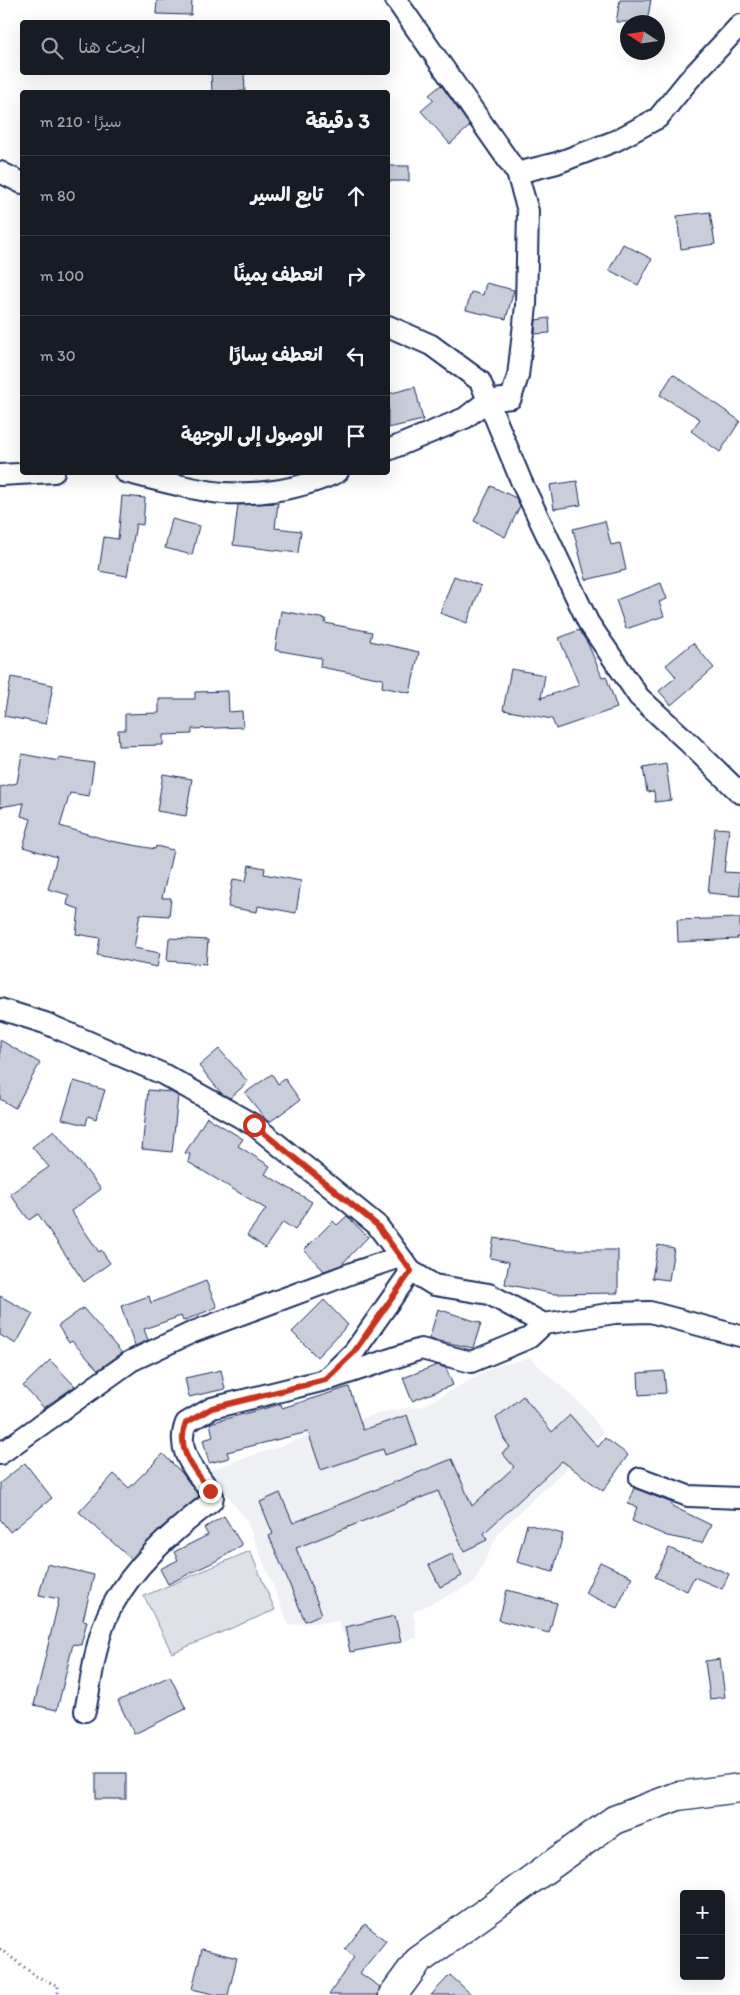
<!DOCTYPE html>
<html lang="ar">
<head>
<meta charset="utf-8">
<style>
  :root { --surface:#171b24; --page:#242831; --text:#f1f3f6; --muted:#9ea1a6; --line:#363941 }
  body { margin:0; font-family:Itim,"Playpen Sans Arabic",sans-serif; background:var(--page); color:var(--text); direction:rtl }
  .controls { position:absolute; right:15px; bottom:15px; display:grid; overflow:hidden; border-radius:5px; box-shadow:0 5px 20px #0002 }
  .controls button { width:45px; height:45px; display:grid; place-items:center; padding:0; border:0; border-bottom:1px solid var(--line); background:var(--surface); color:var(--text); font:25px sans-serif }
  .compass { position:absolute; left:620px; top:15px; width:45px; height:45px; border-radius:50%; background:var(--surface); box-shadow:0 5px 20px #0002; rotate:282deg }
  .stop { position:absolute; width:15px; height:15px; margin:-11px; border:4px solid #c8321e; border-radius:50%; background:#fff }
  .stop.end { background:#c8321e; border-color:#fff; box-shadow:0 1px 5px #0008 }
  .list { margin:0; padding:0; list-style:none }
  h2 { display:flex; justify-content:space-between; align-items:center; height:65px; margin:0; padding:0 20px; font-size:21px }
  h2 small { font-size:16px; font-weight:400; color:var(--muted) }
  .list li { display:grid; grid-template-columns:32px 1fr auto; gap:15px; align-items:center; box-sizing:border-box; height:80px; padding:0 20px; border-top:1px solid var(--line) }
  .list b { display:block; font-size:19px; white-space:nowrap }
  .list em { font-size:16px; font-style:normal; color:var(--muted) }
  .icon { flex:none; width:28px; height:28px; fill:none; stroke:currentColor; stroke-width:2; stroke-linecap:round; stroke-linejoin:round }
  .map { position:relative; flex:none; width:740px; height:1995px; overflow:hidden; direction:ltr }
  .search { position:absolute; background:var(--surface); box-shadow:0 5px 20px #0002; left:20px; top:20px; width:370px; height:55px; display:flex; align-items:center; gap:12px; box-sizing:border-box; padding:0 18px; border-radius:5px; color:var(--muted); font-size:19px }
  .panel { position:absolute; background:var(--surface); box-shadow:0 5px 20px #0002; left:20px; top:90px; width:370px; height:385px; border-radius:5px; direction:rtl }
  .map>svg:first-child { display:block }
</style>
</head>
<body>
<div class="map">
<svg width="740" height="1995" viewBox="0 0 740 1995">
  <rect width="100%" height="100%" fill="#fff"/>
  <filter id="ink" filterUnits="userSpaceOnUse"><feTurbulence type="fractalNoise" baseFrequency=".02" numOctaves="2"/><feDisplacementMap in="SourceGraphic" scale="10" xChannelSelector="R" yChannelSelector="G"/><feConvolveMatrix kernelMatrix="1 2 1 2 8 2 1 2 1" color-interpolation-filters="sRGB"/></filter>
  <g filter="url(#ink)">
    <path fill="#eff0f4" d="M 530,1358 L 587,1410 L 603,1433 L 499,1532 L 474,1583 L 413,1612 L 417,1638 L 350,1652 L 338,1621 L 289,1625 L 246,1519 L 207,1471 L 365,1417 L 388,1411 L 423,1406 L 496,1366 Z"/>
    <path fill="#dee1e7" stroke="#7c88a2" d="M 250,1551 L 275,1610 L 172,1653 L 144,1596 Z"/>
    <g fill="#caceda" stroke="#1b2f5e">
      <path d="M 157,0 L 192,0 L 191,15 L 156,14 Z"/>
      <path d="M 620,0 L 651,0 L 647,22 L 616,22 Z"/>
      <path d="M 211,72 L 244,72 L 245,91 L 212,92 Z"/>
      <path d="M 441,85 L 470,126 L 450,144 L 421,111 L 434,100 L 429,95 Z"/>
      <rect x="388" y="166" width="21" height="15"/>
      <path d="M 710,212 L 715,244 L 681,249 L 677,216 Z"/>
      <path d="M 623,244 L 652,259 L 638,285 L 609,270 Z"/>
      <path d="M 486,283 L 514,290 L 506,319 L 466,310 L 471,292 L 483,295 Z"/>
      <path d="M 549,318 L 550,333 L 535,334 L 536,320 Z"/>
      <path d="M 673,374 L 740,421 L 720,452 L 691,431 L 700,419 L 660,395 Z"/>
      <path d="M 415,387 L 423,420 L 388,428 L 388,394 Z"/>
      <path d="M 577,481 L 581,505 L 554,509 L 550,485 Z"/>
      <path d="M 491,486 L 516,498 L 520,506 L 505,537 L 474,521 Z"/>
      <path d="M 122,496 L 145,498 L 143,525 L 136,524 L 127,576 L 99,571 L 104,537 L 118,539 Z"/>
      <path d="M 278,503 L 275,528 L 301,531 L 298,553 L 233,545 L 238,505 Z"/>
      <path d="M 172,519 L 199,526 L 192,555 L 165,548 Z"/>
      <path d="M 605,521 L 611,545 L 620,543 L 626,570 L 586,580 L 573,529 Z"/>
      <path d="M 454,576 L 481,586 L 467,623 L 440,613 Z"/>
      <path d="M 661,583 L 667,599 L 659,602 L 664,616 L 626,629 L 616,600 Z"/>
      <path d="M 281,611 L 326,619 L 325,623 L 372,632 L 370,641 L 419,652 L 410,693 L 382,687 L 383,679 L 320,667 L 321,658 L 275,650 Z"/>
      <path d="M 579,630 L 588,644 L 602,677 L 606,676 L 617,708 L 556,729 L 552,719 L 503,710 L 511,669 L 545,675 L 541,698 L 579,685 L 559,638 Z"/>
      <path d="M 693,643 L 714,668 L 671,705 L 659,691 L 676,677 L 666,665 Z"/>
      <path d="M 11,677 L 53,685 L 46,724 L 4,716 Z"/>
      <path d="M 228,691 L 229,712 L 242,711 L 243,727 L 192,729 L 192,734 L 163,735 L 163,745 L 119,746 L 118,730 L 125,730 L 125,714 L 159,713 L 159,699 L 195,699 L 195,692 Z"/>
      <path d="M 22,754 L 59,761 L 59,758 L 94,763 L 89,796 L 70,793 L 60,826 L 111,841 L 155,849 L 156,846 L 173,850 L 162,898 L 171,898 L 169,916 L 140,914 L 134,948 L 160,953 L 157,967 L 97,955 L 100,938 L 76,934 L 79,909 L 67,905 L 69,895 L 48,889 L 57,857 L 23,847 L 31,819 L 21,816 L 24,803 L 0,807 L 0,787 L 17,783 Z"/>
      <path d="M 666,764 L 671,800 L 655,802 L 654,791 L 647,792 L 643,768 Z"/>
      <path d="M 163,774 L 192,779 L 186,816 L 157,811 Z"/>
      <path d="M 715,828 L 729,829 L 724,872 L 740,873 L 740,896 L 708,893 Z"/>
      <path d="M 249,865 L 265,868 L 264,874 L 301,881 L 296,913 L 258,906 L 257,912 L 228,907 L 233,879 L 246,881 Z"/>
      <path d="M 740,918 L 740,937 L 737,937 L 738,939 L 678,942 L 677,920 Z"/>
      <path d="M 169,938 L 208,940 L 206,964 L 167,961 Z"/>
      <path d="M 0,1040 L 40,1063 L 15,1108 L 0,1099 Z"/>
      <path d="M 219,1049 L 248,1082 L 230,1098 L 222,1094 L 199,1066 Z"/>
      <path d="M 272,1074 L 278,1084 L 285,1079 L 300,1100 L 271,1121 L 267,1121 L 245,1093 Z"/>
      <path d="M 74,1081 L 105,1090 L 96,1119 L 88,1116 L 86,1125 L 62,1119 Z"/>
      <path d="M 148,1090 L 171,1092 L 178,1096 L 172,1152 L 142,1149 Z"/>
      <path d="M 207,1117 L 243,1139 L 238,1146 L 270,1166 L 265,1174 L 312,1202 L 295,1230 L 283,1222 L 265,1248 L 247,1235 L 266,1209 L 188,1162 L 190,1154 L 185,1153 Z"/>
      <path d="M 54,1130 L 101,1189 L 71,1211 L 99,1252 L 101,1250 L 110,1263 L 84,1282 L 38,1214 L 29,1220 L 10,1194 L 49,1167 L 32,1147 Z"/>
      <path d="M 347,1216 L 368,1237 L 341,1265 L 324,1271 L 304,1250 L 333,1221 L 337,1225 Z"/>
      <path d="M 494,1238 L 559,1250 L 618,1250 L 618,1293 L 554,1294 L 505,1284 L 509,1262 L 490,1258 Z"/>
      <path d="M 658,1245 L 674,1248 L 669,1280 L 652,1278 Z"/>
      <path d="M 206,1281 L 217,1307 L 183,1321 L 181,1316 L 144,1329 L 148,1340 L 135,1346 L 121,1306 L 149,1296 L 151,1303 Z"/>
      <path d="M 0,1296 L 33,1314 L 16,1344 L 0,1335 Z"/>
      <path d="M 324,1300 L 348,1325 L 317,1357 L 292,1332 Z"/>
      <path d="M 83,1308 L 122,1353 L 98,1370 L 72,1341 L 69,1343 L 58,1326 Z"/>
      <path d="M 438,1309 L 481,1323 L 473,1348 L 429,1339 Z"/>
      <path d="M 50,1360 L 75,1386 L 44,1408 L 23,1386 Z"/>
      <path d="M 437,1365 L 446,1368 L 453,1385 L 412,1401 L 403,1378 Z"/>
      <path d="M 221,1370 L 225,1389 L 189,1397 L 185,1378 Z"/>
      <path d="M 664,1371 L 666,1393 L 639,1395 L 638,1373 Z"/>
      <path d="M 349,1387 L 363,1430 L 407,1415 L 417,1444 L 385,1455 L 383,1449 L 321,1470 L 308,1432 L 227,1452 L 229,1458 L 209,1463 L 203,1440 L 213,1437 L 210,1423 L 281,1404 L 282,1408 Z"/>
      <path d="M 523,1396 L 552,1432 L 570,1415 L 598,1447 L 605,1438 L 628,1455 L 603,1491 L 562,1461 L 484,1533 L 487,1540 L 464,1551 L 438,1491 L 296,1548 L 322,1614 L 305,1621 L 269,1536 L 273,1534 L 260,1502 L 280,1493 L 293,1523 L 452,1459 L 472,1506 L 514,1467 L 502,1453 L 510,1447 L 504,1439 L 496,1418 Z"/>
      <path d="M 163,1454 L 182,1473 L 199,1496 L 161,1528 L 131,1559 L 79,1512 L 114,1474 L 129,1488 Z"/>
      <path d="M 25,1463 L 52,1498 L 10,1532 L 0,1519 L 0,1483 Z"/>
      <path d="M 634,1488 L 672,1503 L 672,1506 L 711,1525 L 702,1543 L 667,1536 L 632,1521 L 637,1507 L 627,1504 Z"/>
      <path d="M 224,1516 L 242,1545 L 220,1559 L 168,1584 L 160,1569 L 178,1560 L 174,1552 L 208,1535 L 204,1528 Z"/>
      <path d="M 527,1524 L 563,1534 L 553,1572 L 517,1562 Z"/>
      <path d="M 669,1548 L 729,1574 L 722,1589 L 694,1577 L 687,1591 L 655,1577 Z"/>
      <path d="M 452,1554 L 462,1576 L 440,1587 L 429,1565 Z"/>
      <path d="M 600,1562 L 632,1577 L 617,1608 L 585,1593 Z"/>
      <path d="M 47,1564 L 94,1575 L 83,1620 L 87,1621 L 81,1645 L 73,1644 L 57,1710 L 34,1705 L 59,1599 L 39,1595 Z"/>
      <path d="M 507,1590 L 557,1603 L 549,1633 L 499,1620 Z"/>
      <path d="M 395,1616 L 401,1642 L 350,1652 L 345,1627 Z"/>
      <path d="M 720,1659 L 725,1697 L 710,1699 L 705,1661 Z"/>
      <path d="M 170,1676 L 186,1709 L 134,1734 L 118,1701 Z"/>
      <rect x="96" y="1773" width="30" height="26"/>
      <path d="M 365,1924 L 386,1941 L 360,1973 L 380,1987 L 378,1995 L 329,1995 L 354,1957 L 345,1949 Z"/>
      <path d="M 202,1949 L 237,1958 L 228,1995 L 217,1995 L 192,1989 Z"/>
      <path d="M 450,1975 L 472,1995 L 431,1995 Z"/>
    </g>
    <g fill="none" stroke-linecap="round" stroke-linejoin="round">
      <g stroke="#1b2f5e" stroke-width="24">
        <g id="street">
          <path d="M 0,172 L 22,183"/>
          <path d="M 517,173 L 557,163 L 615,141 L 658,118 L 688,81 L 740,25"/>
          <path d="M 388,326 L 431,345 L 480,381 L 522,483 L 588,622 L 639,697 L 689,743 L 740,793"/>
          <path d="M 388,450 L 465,418 L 487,401 L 511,398 L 518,376 L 526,306 L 528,211 L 517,173 L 396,0"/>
          <path d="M 125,472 C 154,479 195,491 223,493 C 263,495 302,489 338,472"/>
          <path d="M 0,475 L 54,472"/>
          <path d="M 0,1009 L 45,1023 L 163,1074 L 254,1125 L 377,1225 L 411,1271 L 434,1285 L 489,1294 L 544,1324 L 615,1313 L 650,1312 L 740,1336"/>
          <path d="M 330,1379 L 421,1349 L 471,1362 L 529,1338 L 544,1324"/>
          <path d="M 0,1454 L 131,1361 L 193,1332 L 355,1272 L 400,1257"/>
          <path d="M 640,1478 L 688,1496 L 740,1498"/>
          <path d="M 85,1711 C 92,1679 95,1640 110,1610 C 133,1566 173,1531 212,1501 L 213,1496 C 198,1472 174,1453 186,1423 L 212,1408 L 325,1380 L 354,1352 L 411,1271"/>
        </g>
      </g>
      <g stroke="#1b2f5e" stroke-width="31">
        <path id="secondary" d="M 393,1995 L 418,1961 L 614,1820 L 678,1796 L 740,1788"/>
      </g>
      <path stroke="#1b2f5e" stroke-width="3" stroke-dasharray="1 4" stroke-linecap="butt" d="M 0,1949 L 36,1976 L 58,1986 L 58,1995"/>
      <use href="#street" stroke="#fff" stroke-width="20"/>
      <use href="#secondary" stroke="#fff" stroke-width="28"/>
    </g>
  </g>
  <g fill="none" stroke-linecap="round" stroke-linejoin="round" filter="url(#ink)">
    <path stroke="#c8321e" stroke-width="6" d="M 210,1491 C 194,1469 175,1450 186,1423 L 212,1408 L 325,1380 L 354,1352 L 411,1271 L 377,1225 L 254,1125"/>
  </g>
</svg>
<div class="controls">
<button>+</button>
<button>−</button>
</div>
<svg class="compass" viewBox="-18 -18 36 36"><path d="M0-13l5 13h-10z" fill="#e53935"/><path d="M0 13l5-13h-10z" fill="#9ea1a6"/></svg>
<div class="stop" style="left:254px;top:1125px"></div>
<div class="stop end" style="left:210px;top:1491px"></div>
<div class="search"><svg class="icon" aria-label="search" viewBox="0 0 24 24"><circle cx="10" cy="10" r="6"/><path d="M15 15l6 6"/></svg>ابحث هنا</div>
<section class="panel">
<h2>3 دقيقة<small>سيرًا · 210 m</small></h2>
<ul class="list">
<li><svg class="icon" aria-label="ahead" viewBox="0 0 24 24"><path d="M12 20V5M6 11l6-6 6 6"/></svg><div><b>تابع السير</b></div><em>80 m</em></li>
<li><svg class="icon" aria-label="right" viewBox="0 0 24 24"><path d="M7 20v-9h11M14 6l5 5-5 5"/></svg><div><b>انعطف يمينًا</b></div><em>100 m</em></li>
<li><svg class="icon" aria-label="left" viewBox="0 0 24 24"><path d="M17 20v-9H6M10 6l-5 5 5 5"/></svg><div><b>انعطف يسارًا</b></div><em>30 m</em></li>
<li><svg class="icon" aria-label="arrive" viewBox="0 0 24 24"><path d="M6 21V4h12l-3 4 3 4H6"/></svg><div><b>الوصول إلى الوجهة</b></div></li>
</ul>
</section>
</div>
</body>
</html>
